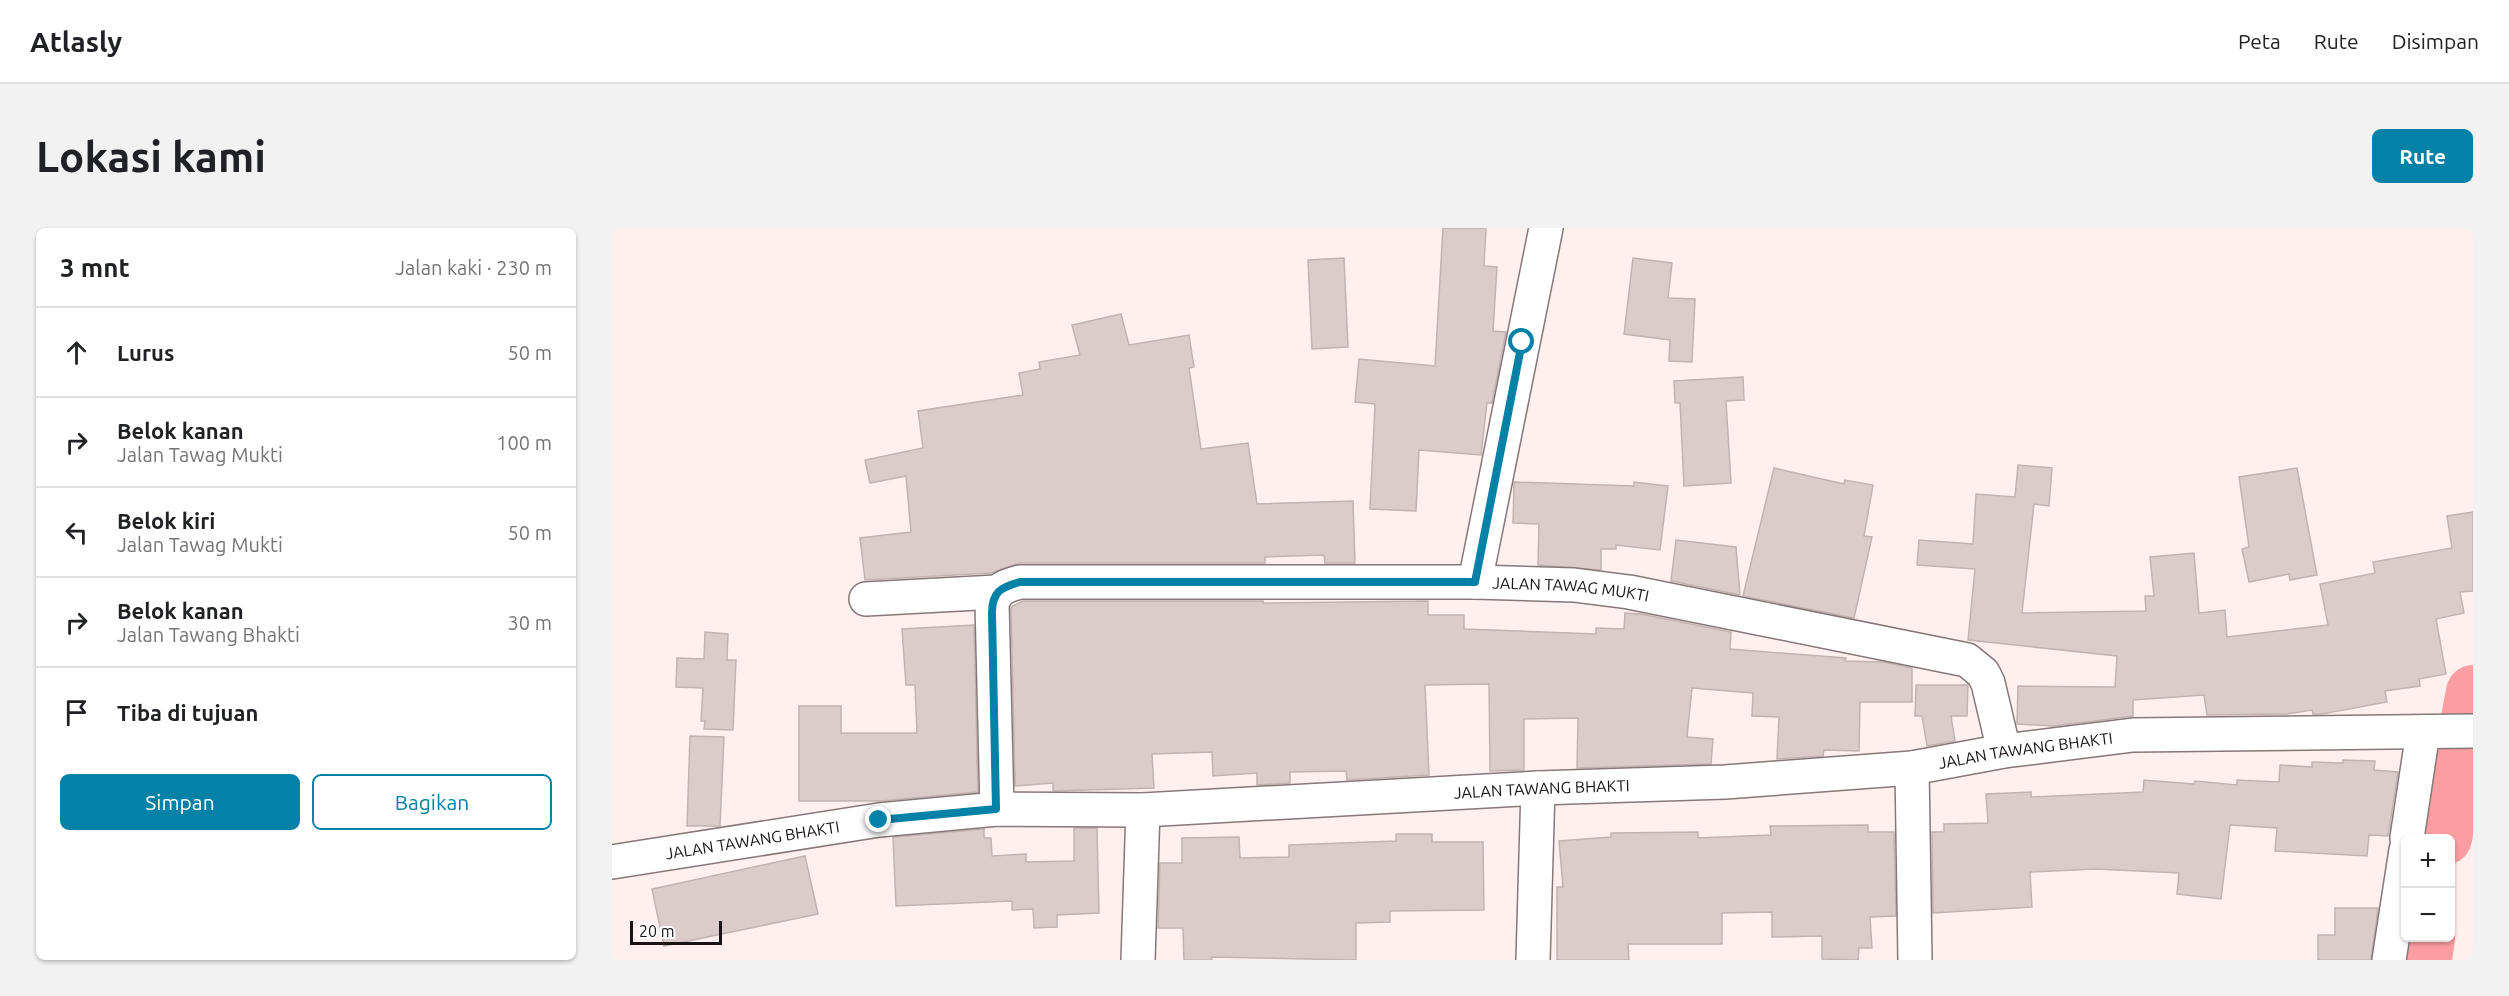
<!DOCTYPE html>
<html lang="id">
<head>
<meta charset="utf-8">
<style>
  :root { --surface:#fff; --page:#f2f2f2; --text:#202124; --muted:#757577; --line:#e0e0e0; --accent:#0381a6 }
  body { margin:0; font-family:Ubuntu,sans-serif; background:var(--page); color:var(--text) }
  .controls { position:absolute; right:18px; bottom:18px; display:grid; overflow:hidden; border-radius:9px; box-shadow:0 2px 4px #0004 }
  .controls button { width:54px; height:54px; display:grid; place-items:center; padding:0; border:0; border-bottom:2px solid var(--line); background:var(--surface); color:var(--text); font:30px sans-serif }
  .scale { position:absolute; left:18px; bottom:15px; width:92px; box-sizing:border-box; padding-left:6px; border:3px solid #191314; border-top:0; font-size:16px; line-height:21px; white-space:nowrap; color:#191314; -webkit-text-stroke:4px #fff; paint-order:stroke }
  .stop { position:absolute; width:18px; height:18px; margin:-14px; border:4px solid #0381a6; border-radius:50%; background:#fff }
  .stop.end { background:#0381a6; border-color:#fff; box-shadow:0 2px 6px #0008 }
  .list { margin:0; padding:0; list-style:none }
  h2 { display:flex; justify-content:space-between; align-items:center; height:78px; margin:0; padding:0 24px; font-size:26px }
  h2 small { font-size:20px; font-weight:400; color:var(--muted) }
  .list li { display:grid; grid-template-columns:39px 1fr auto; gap:18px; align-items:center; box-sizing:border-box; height:90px; padding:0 24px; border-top:2px solid var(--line) }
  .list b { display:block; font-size:22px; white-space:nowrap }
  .list p { margin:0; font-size:20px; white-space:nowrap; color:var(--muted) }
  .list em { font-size:20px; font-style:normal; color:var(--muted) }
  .actions { display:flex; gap:12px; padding:18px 24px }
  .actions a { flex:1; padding:14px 0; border:2px solid var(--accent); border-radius:9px; text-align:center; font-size:21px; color:var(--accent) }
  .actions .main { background:var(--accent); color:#fff }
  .icon { flex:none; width:33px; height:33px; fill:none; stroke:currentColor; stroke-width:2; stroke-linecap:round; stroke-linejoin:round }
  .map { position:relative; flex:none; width:1861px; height:732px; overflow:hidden; border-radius:9px }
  header { display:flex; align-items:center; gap:36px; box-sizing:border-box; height:84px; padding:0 30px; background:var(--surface); border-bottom:2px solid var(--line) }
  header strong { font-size:28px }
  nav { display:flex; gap:33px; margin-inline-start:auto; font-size:21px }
  .intro { display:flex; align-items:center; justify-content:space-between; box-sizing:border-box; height:144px; padding:0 36px }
  h1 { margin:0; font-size:42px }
  .button { padding:15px 27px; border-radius:9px; background:var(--accent); color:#fff; font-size:21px; font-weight:700 }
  main { display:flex; gap:36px; padding:0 36px }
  aside { flex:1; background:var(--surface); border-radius:9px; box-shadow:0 2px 4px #0004 }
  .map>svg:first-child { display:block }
</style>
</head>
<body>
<header>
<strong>Atlasly</strong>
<nav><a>Peta</a><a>Rute</a><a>Disimpan</a></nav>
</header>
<div class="intro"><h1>Lokasi kami</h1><a class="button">Rute</a></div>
<main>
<aside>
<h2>3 mnt<small>Jalan kaki · 230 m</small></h2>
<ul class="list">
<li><svg class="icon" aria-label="ahead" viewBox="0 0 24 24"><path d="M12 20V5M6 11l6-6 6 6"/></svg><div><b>Lurus</b></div><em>50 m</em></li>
<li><svg class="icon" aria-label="right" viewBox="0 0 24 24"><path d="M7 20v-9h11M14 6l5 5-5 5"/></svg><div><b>Belok kanan</b><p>Jalan Tawag Mukti</p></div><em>100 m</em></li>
<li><svg class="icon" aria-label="left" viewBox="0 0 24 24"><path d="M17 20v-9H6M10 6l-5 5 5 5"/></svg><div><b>Belok kiri</b><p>Jalan Tawag Mukti</p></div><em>50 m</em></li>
<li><svg class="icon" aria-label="right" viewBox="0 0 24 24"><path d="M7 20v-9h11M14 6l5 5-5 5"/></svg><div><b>Belok kanan</b><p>Jalan Tawang Bhakti</p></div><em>30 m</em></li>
<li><svg class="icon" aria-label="arrive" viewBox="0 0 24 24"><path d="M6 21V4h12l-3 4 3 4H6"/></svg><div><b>Tiba di tujuan</b></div></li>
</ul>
<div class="actions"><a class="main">Simpan</a><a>Bagikan</a></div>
</aside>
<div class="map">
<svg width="1861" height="732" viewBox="0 0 1861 732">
  <rect width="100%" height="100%" fill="#ffefef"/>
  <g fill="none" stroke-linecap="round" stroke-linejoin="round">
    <g stroke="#fb9da1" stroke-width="54">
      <path d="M 1833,610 L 1861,464"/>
      <path d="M 1813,732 L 1816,710"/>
    </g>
  </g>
  <g fill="#dbcbcb" stroke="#c2b3b3" stroke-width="1.5">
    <path d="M 831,0 L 874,0 L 872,38 L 885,39 L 881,103 L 894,104 L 880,175 L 875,175 L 869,227 L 807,222 L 804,283 L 758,281 L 763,176 L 743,174 L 747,131 L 823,138 Z"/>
    <path d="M 732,30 L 736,119 L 700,121 L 696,32 Z"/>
    <path d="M 1021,30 L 1060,35 L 1056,70 L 1083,71 L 1080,134 L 1057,133 L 1058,112 L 1012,106 Z"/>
    <path d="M 509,86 L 517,117 L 577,107 L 582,139 L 577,140 L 589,221 L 636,215 L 645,276 L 741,273 L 743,335 L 713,335 L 712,327 L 653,329 L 653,335 L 408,335 L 379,345 L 253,352 L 248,310 L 299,304 L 294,248 L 258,255 L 253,232 L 311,220 L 306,183 L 411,167 L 407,145 L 428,141 L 427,134 L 468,127 L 460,97 Z"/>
    <path d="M 1131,149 L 1132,172 L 1114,173 L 1119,255 L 1072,258 L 1068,175 L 1063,175 L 1062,153 Z"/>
    <path d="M 1406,237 L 1440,240 L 1437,278 L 1422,276 L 1410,385 L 1534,383 L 1533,368 L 1542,368 L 1538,329 L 1582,325 L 1587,385 L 1613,382 L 1615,409 L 1716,397 L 1708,356 L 1763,345 L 1761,334 L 1840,320 L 1835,288 L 1861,284 L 1861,363 L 1848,364 L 1852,385 L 1824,391 L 1834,446 L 1807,451 L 1808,458 L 1773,463 L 1775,474 L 1710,486 L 1701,486 L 1700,482 L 1675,486 L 1595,487 L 1592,467 L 1521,472 L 1521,488 L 1442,498 L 1405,496 L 1406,458 L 1503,459 L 1505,428 L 1356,412 L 1363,341 L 1305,337 L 1307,312 L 1361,316 L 1364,266 L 1403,269 Z"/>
    <path d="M 1162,240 L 1232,256 L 1233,252 L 1261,257 L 1252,308 L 1260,309 L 1242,390 L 1131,368 Z"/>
    <path d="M 1685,240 L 1705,347 L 1678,352 L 1677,346 L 1637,354 L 1630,321 L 1637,319 L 1627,249 Z"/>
    <path d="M 902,254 L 1022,258 L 1022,254 L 1056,258 L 1048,322 L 1004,317 L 1004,321 L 989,321 L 989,342 L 926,337 L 927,296 L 901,295 Z"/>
    <path d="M 1064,312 L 1124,319 L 1128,367 L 1059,353 Z"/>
    <path d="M 411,373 L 651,373 L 651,375 L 816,373 L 816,387 L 852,387 L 852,401 L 984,406 L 984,400 L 1012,401 L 1013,385 L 1029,386 L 1119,404 L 1118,421 L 1234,430 L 1233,433 L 1271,434 L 1300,440 L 1300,474 L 1248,474 L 1247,523 L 1212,522 L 1211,528 L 1165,531 L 1167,489 L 1140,488 L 1141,465 L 1080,460 L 1075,509 L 1101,511 L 1099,536 L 965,540 L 966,490 L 912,491 L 912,542 L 878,543 L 877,456 L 813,457 L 817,547 L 735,552 L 734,543 L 678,544 L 678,555 L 645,557 L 645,545 L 601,548 L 600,524 L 540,526 L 542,560 L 441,563 L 441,555 L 403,558 L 399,379 Z"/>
    <path d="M 362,397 L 366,564 L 269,573 L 187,573 L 187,478 L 229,478 L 229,505 L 305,505 L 303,457 L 294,457 L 290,401 Z"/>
    <path d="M 93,404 L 116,406 L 115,432 L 124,432 L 121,502 L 92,501 L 93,493 L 89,493 L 91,460 L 64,459 L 65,430 L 92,431 Z"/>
    <path d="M 1304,457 L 1356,457 L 1355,488 L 1339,488 L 1343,513 L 1315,518 L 1310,488 L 1303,488 Z"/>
    <path d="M 78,508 L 112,509 L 108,598 L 75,598 Z"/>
    <path d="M 1731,532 L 1763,533 L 1762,542 L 1786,544 L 1776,608 L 1757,607 L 1755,628 L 1663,623 L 1665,600 L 1618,597 L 1609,671 L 1565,666 L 1567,645 L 1484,641 L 1418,644 L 1420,679 L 1321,685 L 1320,604 L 1332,604 L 1332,596 L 1376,595 L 1374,566 L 1419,564 L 1419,569 L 1531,564 L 1532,552 L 1582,556 L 1583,553 L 1625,557 L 1625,552 L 1667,554 L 1668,537 L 1700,539 L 1700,534 L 1731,535 Z"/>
    <path d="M 1256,597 L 1256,604 L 1282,604 L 1284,688 L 1258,689 L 1260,720 L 1247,720 L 1246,732 L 1210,731 L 1210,708 L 1160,709 L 1160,684 L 1110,685 L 1110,716 L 1016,716 L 1017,732 L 945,732 L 945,659 L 951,659 L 947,613 L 999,609 L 999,605 L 1086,604 L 1086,610 L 1159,607 L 1158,598 Z"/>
    <path d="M 462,600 L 485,600 L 487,685 L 445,687 L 445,699 L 422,700 L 421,681 L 400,682 L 400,673 L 284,678 L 281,609 L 372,601 L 372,610 L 379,610 L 380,628 L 414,626 L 414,634 L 462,633 Z"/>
    <path d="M 784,606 L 820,606 L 820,614 L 871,614 L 872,682 L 778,683 L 778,694 L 744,695 L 744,732 L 599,729 L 600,732 L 572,732 L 571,700 L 546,700 L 548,635 L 570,635 L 570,610 L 627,609 L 628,630 L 677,629 L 677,617 L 784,613 Z"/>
    <path d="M 193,628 L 206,686 L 52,718 L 40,661 Z"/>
    <path d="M 1723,680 L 1766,680 L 1759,732 L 1706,732 L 1706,707 L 1723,707 Z"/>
  </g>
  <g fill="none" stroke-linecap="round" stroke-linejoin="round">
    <g stroke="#867878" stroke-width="36">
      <g id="street">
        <path d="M 863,354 L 934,0"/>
        <path d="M 254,371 L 384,364"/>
        <path d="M 1300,540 L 1303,732"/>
        <path id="s1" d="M 385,581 L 380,375 C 386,360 393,358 408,354 L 863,354 L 962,357 L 1017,364 L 1355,432 L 1371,445 L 1376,455 L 1392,523"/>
        <path d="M 1795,610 L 1811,504"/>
        <path d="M 526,732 L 531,582"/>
        <path d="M 921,732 L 926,560"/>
        <path d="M 1777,732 L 1794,622"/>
      </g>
    </g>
    <g stroke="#867878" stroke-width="36">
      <g id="secondary">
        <path id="s2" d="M 0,634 L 267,592 L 385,581 L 531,582 L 926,560 L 1113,554 L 1300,540 L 1392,523 L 1521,507 L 1861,503"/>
      </g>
    </g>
    <use href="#street" stroke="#fff" stroke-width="33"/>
    <use href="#secondary" stroke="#fff" stroke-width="33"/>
  </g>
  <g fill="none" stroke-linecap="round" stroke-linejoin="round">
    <path stroke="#0381a6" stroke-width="8" d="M 267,592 L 384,581 L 380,385 C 380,364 389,359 408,354 L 863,354 L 910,114"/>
  </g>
  <g text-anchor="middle" stroke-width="6" stroke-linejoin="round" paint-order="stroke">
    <g font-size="16" fill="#191314" stroke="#fff">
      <text dy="6" stroke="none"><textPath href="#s1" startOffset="794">JALAN TAWAG MUKTI</textPath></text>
      <text dy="6" stroke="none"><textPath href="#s2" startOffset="1420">JALAN TAWANG BHAKTI</textPath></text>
      <text dy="6" stroke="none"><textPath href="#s2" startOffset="934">JALAN TAWANG BHAKTI</textPath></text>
      <text dy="6" stroke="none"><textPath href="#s2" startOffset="142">JALAN TAWANG BHAKTI</textPath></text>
    </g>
  </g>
</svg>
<div class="controls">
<button>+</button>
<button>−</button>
</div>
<div class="scale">20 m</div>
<div class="stop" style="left:910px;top:114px"></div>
<div class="stop end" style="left:267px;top:592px"></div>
</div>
</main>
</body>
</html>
